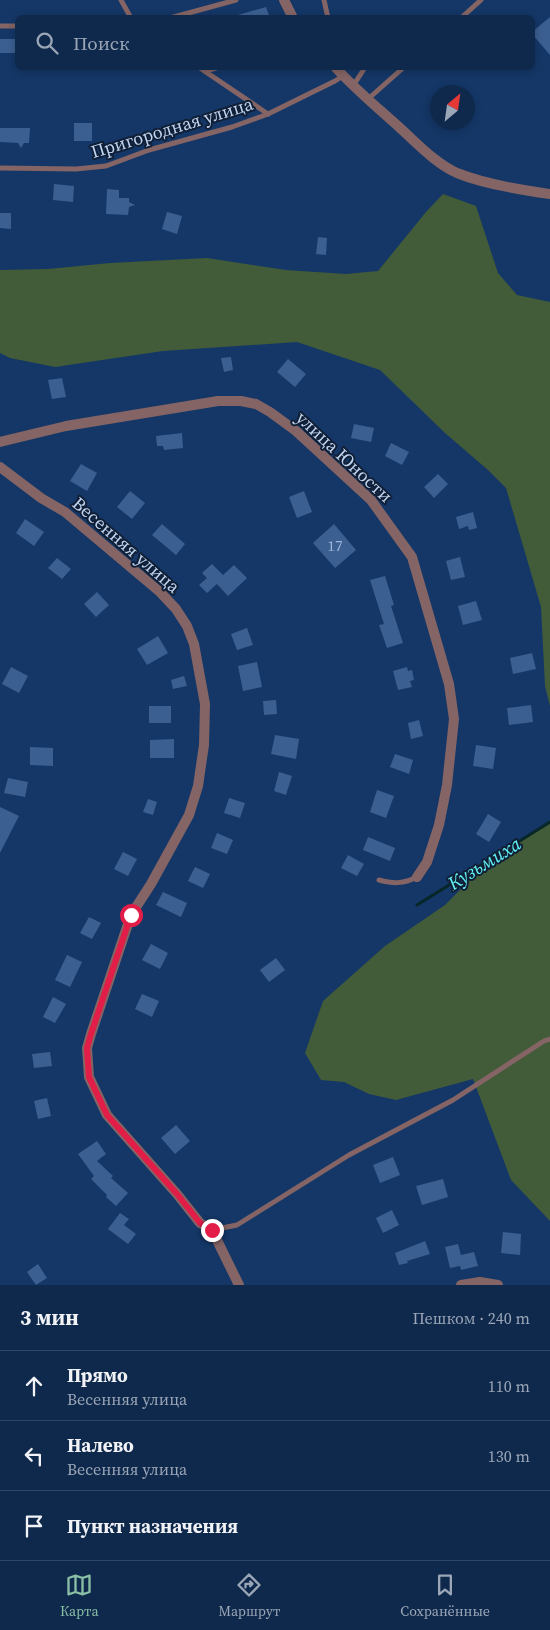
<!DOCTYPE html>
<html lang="ru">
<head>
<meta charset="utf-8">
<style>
  :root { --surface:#0f294d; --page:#1d3557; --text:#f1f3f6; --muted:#9ba6b6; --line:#2f4565; --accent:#8abfa5 }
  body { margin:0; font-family:"Source Serif 4",serif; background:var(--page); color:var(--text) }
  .compass { position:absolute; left:430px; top:85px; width:45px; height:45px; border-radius:50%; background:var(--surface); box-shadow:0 2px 8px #0003; rotate:29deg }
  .stop { position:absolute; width:15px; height:15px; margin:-11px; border:4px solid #e11d48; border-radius:50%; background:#fff }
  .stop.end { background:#e11d48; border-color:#fff; box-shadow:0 1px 5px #0008 }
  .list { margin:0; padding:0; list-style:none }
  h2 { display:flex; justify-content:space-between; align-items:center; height:65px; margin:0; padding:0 20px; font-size:21px }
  h2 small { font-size:16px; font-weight:400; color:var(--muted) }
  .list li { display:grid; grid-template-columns:32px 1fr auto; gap:15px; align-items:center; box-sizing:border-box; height:70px; padding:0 20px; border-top:1px solid var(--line) }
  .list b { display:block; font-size:19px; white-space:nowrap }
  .list p { margin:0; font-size:16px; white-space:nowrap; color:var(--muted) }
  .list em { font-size:16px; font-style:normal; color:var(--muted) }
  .icon { flex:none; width:28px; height:28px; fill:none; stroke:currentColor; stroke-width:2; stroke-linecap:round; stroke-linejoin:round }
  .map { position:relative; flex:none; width:550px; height:1285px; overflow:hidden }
  .search { position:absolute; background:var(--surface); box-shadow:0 2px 8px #0003; left:15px; right:15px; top:15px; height:55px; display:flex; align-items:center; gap:12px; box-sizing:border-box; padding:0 18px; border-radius:8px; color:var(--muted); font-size:19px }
  .sheet { height:275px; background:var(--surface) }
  nav { display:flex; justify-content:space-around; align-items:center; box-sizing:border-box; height:70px; border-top:1px solid var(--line); background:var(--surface); font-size:14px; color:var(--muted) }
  nav a { display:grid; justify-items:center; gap:2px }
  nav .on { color:var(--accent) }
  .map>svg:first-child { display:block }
</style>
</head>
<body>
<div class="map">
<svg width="550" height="1285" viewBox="0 0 550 1285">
  <rect width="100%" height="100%" fill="#143767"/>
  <g fill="#425b39">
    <path d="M 443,194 L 476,206 L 498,273 L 517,295 L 550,302 L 550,706 L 545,686 L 541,607 L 506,488 L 488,470 L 445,433 L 380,370 L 297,342 L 163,351 L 55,367 L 10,358 L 0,353 L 0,270 L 48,269 L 110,263 L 207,258 L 286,270 L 346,274 L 378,271 L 426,212 Z"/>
    <path d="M 550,822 L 550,1221 L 511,1180 L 473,1079 L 396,1100 L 369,1094 L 344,1082 L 321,1080 L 305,1053 L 323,1001 L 385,946 L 445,905 L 493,857 Z"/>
  </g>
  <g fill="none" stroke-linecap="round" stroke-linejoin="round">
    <path stroke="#062627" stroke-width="3" d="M 417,905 L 550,822"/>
  </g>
  <g fill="#3b5f91">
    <path d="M 266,7 L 270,18 L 238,18 L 238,15 Z"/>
    <path d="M 550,17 L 550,55 L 532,34 L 532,32 Z"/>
    <rect x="0" y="39" width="18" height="14"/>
    <rect x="74" y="123" width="18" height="18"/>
    <path d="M 0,128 L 30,128 L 29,143 L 24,143 L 21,148 L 18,143 L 0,142 Z"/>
    <path d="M 54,184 L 74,186 L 73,202 L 53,200 Z"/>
    <path d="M 107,189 L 119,190 L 119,198 L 129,198 L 129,202 L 135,205 L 129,207 L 128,215 L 106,214 Z"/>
    <path d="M 167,212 L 182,216 L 177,234 L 162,229 Z"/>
    <path d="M 0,213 L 11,213 L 11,229 L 0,228 Z"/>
    <path d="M 318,237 L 327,238 L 326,255 L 316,254 Z"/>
    <path d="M 231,357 L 233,370 L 224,372 L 221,358 Z"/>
    <path d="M 288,359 L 306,374 L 295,387 L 277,372 Z"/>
    <path d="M 62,378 L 66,397 L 52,399 L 48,380 Z"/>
    <path d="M 354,424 L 374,428 L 371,442 L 351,438 Z"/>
    <path d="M 182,433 L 183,448 L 164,450 L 163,446 L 157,446 L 156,436 Z"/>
    <path d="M 391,443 L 409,452 L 402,465 L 385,456 Z"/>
    <path d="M 81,464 L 97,473 L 87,491 L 70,481 Z"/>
    <path d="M 438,474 L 448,484 L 434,498 L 424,487 Z"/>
    <path d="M 130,491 L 145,503 L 132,519 L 117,507 Z"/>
    <path d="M 304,491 L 312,512 L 297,518 L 289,497 Z"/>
    <path d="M 473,512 L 477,528 L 469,530 L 468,526 L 459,529 L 456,517 Z"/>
    <path d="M 25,519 L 44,532 L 34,546 L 16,533 Z"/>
    <path d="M 162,524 L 185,544 L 176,555 L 152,535 Z"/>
    <path d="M 334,524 L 356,550 L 335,568 L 313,543 Z"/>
    <path d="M 460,557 L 465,577 L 451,580 L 446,561 Z"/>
    <path d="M 57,558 L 71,569 L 62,579 L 48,568 Z"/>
    <path d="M 212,564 L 223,575 L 234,565 L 247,578 L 228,596 L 217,584 L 207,593 L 199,585 L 207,578 L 202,573 Z"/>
    <path d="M 385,576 L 394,605 L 391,606 L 403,643 L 387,648 L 379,625 L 384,624 L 370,580 Z"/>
    <path d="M 97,592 L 109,605 L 96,617 L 84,604 Z"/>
    <path d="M 476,601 L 482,620 L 463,625 L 458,606 Z"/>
    <path d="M 247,628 L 253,645 L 237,650 L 231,634 Z"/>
    <path d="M 158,636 L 168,653 L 147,665 L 137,649 Z"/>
    <path d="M 532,653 L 536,669 L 513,674 L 510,658 Z"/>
    <path d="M 257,662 L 262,687 L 243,691 L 238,666 Z"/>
    <path d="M 11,667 L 28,676 L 19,693 L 2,684 Z"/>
    <path d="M 407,667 L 408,671 L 412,670 L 414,680 L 410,681 L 412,687 L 398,690 L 393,671 Z"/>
    <path d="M 184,676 L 187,686 L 173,689 L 171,680 Z"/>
    <path d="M 276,700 L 277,714 L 264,715 L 263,701 Z"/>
    <path d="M 531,705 L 533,722 L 509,725 L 507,708 Z"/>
    <rect x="149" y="706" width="22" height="17"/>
    <path d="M 419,720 L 423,736 L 411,739 L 408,723 Z"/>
    <path d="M 275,735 L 299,739 L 296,759 L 271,754 Z"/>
    <path d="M 174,739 L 174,758 L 150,758 L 150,740 Z"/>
    <path d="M 476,745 L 496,748 L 493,769 L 473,766 Z"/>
    <path d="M 30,747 L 53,748 L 53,766 L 30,765 Z"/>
    <path d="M 395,754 L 413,760 L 409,774 L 390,767 Z"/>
    <path d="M 279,772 L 292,776 L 286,795 L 274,791 Z"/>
    <path d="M 8,778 L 28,782 L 25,797 L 4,793 Z"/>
    <path d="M 377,790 L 394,796 L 386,818 L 370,812 Z"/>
    <path d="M 229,798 L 245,803 L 240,818 L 224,813 Z"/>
    <path d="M 148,799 L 157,802 L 153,815 L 143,812 Z"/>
    <path d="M 0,807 L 19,816 L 0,853 Z"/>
    <path d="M 488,814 L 501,822 L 489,842 L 476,834 Z"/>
    <path d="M 217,833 L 233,840 L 227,854 L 211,848 Z"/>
    <path d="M 368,837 L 395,848 L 390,861 L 363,850 Z"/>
    <path d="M 123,852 L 137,859 L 128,876 L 114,869 Z"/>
    <path d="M 348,855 L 364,864 L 357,876 L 341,868 Z"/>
    <path d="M 195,867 L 210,874 L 203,888 L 188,881 Z"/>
    <path d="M 163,892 L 187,903 L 181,917 L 156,905 Z"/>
    <path d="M 89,917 L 101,923 L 92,939 L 80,933 Z"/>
    <path d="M 151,944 L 168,953 L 160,969 L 142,960 Z"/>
    <path d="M 67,955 L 82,962 L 70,987 L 55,980 Z"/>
    <path d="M 276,958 L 285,970 L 269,982 L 260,970 Z"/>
    <path d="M 142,994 L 159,1001 L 152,1017 L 135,1009 Z"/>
    <path d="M 53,997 L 66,1004 L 55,1023 L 43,1017 Z"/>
    <path d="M 50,1052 L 52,1066 L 34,1068 L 32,1054 Z"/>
    <path d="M 47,1098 L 51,1116 L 38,1119 L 34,1101 Z"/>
    <path d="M 176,1125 L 190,1141 L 175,1154 L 161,1138 Z"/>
    <path d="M 97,1141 L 106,1154 L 97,1161 L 113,1176 L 111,1178 L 128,1193 L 116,1206 L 106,1197 L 107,1195 L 91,1179 L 94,1176 L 78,1154 Z"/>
    <path d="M 393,1157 L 400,1175 L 380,1183 L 373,1165 Z"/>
    <path d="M 443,1179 L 448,1197 L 422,1205 L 416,1186 Z"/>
    <path d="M 392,1210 L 399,1225 L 383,1233 L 376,1218 Z"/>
    <path d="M 120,1213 L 129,1219 L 124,1225 L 136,1234 L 128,1244 L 108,1229 Z"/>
    <path d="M 503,1232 L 521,1234 L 520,1255 L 501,1253 Z"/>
    <path d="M 425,1241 L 430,1254 L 407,1261 L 408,1263 L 399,1265 L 395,1253 Z"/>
    <path d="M 458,1244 L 461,1255 L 474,1252 L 478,1266 L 461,1270 L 460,1266 L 450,1268 L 445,1247 Z"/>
    <path d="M 38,1264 L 47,1278 L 36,1285 L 27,1272 Z"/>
  </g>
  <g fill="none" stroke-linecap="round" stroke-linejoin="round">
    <g stroke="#846464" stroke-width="5">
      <path d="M 121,0 L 131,18"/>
      <path d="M 324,0 L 328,18"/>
      <path d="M 170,18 L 236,0"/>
      <path d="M 461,18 L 481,0"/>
      <path d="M 0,26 L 18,26"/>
      <path d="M 200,68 L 268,114"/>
      <path d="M 205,71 L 216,68"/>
      <path d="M 353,86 L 364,69 L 362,68"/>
      <path d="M 368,99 L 403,68"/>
      <path d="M 0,168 L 76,169 L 106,166 L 149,150 L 232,127 L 268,114 L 335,81 L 343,76"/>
      <path d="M 379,880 C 394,884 403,884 417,877"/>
      <path d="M 212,1230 L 237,1225 L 349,1155 L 453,1100 L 544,1041 L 550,1039"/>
    </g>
    <g stroke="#846464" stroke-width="10">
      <path d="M 284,0 L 293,18"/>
      <path d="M 336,68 C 356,90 378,108 400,128 C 418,144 435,163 457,173 C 484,184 521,190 550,194"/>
      <path d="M 0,442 L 66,426 L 218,401 L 241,401 L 256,404 L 270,412 L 296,431 L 371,500 L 412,557 L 449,684 L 454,719 L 447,785 L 439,825 L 427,862 L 417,877"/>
      <path d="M 0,467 L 41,498 L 65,512 L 160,592 L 176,609 L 187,626 L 194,644 L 205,704 L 204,745 L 198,786 L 189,815 L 151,884 L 131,915 L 91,1034 L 87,1048 L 89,1077 L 107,1115 L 177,1194 L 200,1223 L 212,1230 L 239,1285"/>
      <path d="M 461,1285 L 480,1282 L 498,1285"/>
    </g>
  </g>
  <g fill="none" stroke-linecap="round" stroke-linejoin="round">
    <path stroke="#e11d48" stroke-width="6" d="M 131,915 L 91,1034 L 87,1048 L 89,1077 L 107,1115 L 177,1194 L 200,1223 L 212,1230"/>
  </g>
  <g text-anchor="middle" stroke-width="4" stroke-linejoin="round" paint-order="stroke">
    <g font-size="15" fill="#9eb7d9">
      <text x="335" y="551">17</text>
    </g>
    <g font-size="18" fill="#bfd4f1" stroke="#101f35">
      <text transform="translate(172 128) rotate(-17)" y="6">Пригородная улица</text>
      <text transform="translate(344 457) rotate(43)" y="6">улица Юности</text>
      <text transform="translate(126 545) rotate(41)" y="6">Весенняя улица</text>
    </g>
    <g font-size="19" font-style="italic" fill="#61f0f3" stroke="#101f35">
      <text transform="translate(484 863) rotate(-32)" y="7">Кузьмиха</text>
    </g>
  </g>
</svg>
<svg class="compass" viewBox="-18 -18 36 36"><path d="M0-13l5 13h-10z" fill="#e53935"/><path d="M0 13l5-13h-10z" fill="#9ba6b6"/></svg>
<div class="stop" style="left:131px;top:915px"></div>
<div class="stop end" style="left:212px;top:1230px"></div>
<div class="search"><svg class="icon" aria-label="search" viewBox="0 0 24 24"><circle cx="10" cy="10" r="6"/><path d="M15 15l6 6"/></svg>Поиск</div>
</div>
<section class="sheet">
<h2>3 мин<small>Пешком · 240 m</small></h2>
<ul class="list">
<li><svg class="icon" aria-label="ahead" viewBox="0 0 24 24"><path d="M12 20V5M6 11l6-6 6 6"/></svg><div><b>Прямо</b><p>Весенняя улица</p></div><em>110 m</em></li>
<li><svg class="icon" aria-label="left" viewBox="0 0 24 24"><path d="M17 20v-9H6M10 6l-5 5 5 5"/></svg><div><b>Налево</b><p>Весенняя улица</p></div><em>130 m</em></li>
<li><svg class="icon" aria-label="arrive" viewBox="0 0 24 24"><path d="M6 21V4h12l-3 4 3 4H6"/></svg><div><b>Пункт назначения</b></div></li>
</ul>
</section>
<nav>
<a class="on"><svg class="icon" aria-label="map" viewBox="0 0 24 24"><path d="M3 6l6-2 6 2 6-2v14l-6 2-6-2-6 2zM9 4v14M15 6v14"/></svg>Карта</a>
<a><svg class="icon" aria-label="directions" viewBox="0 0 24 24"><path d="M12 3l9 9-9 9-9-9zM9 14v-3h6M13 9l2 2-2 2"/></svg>Маршрут</a>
<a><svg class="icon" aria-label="saved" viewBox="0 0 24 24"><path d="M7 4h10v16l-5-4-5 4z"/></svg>Сохранённые</a>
</nav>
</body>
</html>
